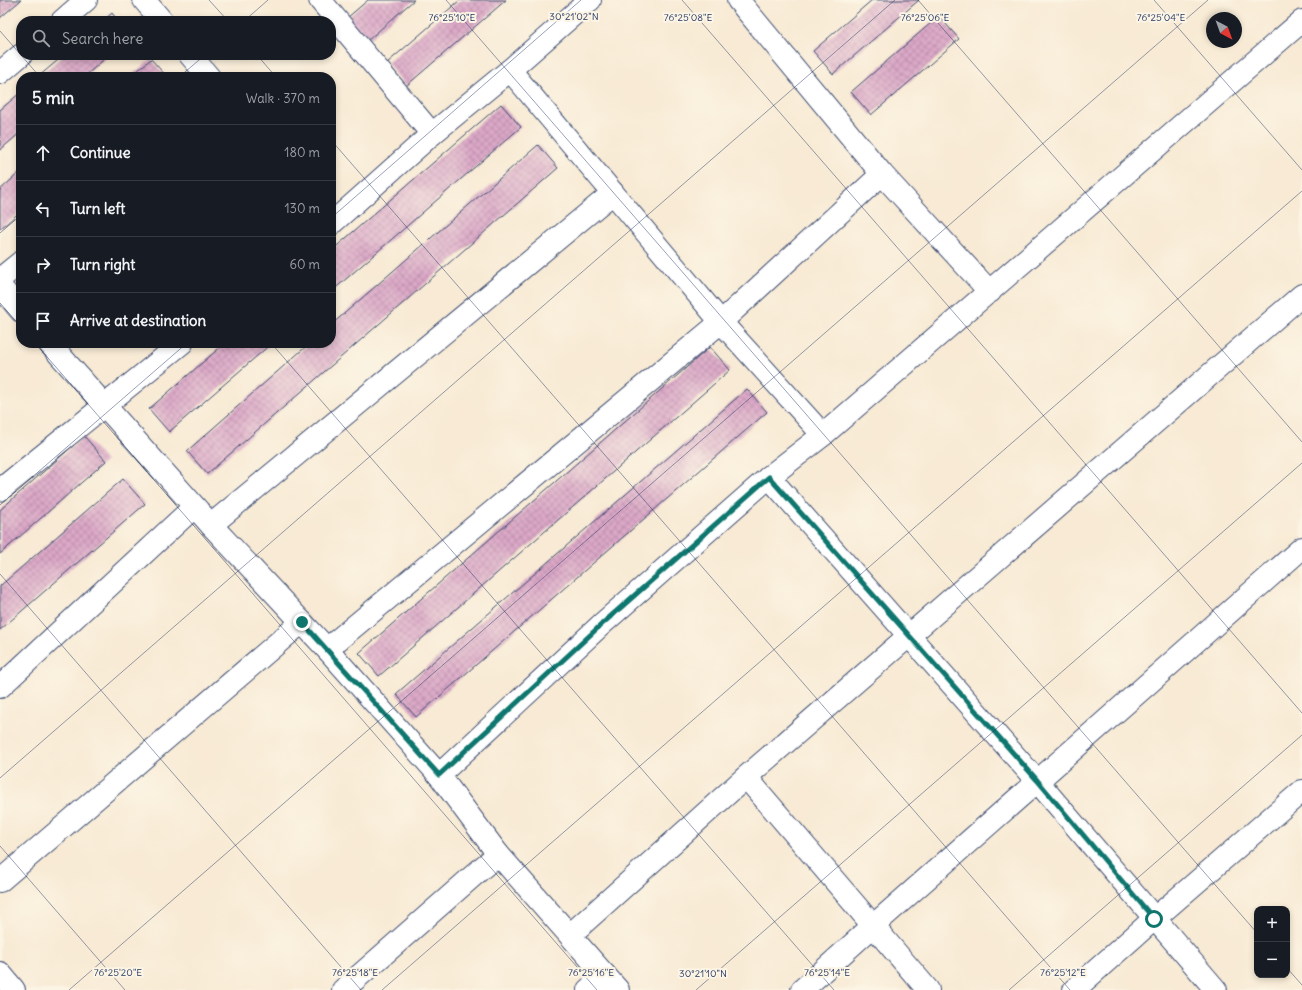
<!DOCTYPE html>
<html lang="en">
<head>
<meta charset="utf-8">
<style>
  :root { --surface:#171b24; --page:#242831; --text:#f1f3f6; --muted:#9ea1a6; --line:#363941 }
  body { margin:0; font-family:Delius,sans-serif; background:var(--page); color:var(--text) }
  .controls { position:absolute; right:12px; bottom:12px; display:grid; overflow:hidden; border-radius:8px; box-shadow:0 2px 6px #0003 }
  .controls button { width:36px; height:36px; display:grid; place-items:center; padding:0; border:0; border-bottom:1px solid var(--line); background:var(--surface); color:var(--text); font:20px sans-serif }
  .compass { position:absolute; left:1206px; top:12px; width:36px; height:36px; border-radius:50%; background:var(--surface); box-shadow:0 2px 6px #0003; rotate:139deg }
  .stop { position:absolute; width:12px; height:12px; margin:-9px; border:3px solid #0f766e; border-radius:50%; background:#fff }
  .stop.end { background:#0f766e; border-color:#fff; box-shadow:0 1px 4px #0008 }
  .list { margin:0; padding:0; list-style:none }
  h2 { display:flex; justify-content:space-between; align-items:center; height:52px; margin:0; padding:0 16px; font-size:17px }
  h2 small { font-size:13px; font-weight:400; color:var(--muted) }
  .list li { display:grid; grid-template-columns:26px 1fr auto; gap:12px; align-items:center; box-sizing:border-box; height:56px; padding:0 16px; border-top:1px solid var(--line) }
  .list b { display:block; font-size:15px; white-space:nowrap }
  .list em { font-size:13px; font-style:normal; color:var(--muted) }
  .icon { flex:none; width:22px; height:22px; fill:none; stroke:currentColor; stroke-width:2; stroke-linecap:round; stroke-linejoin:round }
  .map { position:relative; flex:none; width:1302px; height:990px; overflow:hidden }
  .search { position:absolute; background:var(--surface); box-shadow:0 2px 6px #0003; left:16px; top:16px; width:320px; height:44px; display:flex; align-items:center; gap:10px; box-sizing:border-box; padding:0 14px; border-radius:16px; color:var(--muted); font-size:15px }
  .panel { position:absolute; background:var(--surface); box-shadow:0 2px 6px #0003; left:16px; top:72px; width:320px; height:276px; border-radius:16px }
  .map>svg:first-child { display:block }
</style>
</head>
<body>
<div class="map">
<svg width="1302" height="990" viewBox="0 0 1302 990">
  <defs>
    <pattern id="building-cross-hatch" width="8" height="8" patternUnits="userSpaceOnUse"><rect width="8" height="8" fill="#dca8c7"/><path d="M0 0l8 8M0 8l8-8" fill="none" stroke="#b289a5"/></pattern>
  </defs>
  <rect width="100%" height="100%" fill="#fcf5e5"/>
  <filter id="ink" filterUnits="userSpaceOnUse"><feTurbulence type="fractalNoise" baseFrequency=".025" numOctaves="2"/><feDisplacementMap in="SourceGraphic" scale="8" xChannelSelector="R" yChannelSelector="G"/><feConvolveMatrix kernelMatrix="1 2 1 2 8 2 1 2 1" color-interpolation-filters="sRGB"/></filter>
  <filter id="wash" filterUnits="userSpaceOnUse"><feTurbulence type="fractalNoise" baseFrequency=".012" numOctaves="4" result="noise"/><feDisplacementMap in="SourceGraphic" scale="16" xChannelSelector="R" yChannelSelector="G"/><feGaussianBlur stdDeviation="0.9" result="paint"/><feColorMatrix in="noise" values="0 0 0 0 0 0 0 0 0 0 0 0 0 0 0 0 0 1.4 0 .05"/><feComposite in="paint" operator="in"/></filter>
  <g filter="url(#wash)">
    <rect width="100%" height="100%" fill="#f8ead4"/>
    <g id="blocks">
      <g fill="url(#building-cross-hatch)">
        <path d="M 0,0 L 21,0 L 0,18 Z"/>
        <path d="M 368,0 L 414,0 L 367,41 L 347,18 Z"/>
        <path d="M 460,0 L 506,0 L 406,86 L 387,63 Z"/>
        <path d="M 872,0 L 919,0 L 833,74 L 813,51 Z"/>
        <path d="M 112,13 L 118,21 L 103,21 Z"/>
        <path d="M 939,16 L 959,39 L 871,115 L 851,92 Z"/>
        <path d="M 64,55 L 109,55 L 84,77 L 38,77 Z"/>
        <path d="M 151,59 L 167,77 L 130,77 Z"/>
        <path d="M 21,92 L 21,132 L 0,150 L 0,110 Z"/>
        <path d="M 501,104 L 521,127 L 331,292 L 331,251 Z"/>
        <path d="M 538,145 L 558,168 L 207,474 L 187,451 L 310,343 L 331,343 L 331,325 Z"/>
        <path d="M 21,171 L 21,211 L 0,229 L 0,190 Z"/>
        <path d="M 225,343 L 272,343 L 169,432 L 149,409 Z"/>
        <path d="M 710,347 L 730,370 L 379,676 L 359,653 Z"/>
        <path d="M 747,389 L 767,412 L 416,717 L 396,694 Z"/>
        <path d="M 84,436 L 106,461 L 0,554 L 0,510 Z"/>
        <path d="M 123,479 L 145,504 L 0,630 L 0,586 Z"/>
      </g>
    </g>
  </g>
  <g filter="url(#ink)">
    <use href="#blocks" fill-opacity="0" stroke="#3c4b70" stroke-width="1"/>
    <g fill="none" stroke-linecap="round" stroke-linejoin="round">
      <g stroke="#3c4b70" stroke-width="24">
        <g id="street">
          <path d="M 144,0 L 162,21"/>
          <path d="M 320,0 L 432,134"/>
          <path d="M 738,0 L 882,174 L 990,292"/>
          <path d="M 62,21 L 86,0"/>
          <path d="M 190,55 L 209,77"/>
          <path d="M 510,70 L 721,322 L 823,435"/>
          <path d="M 0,73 L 21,55"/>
          <path d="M 331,224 L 432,134 L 510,70 L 590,0"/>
          <path d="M 0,279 L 21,262"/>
          <path d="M 0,286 L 21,311"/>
          <path d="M 49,343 L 211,525 L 327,649 L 439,775 L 498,854 L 618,990"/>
          <path d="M 769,477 L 1037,781 L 1216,990"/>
          <path d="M 0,490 L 182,343"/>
          <path d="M 211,525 L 613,193"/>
          <path d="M 327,649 L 721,322 L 882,174"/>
          <path d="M 0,687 L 194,507"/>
          <path d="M 439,775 L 602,624 L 769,477 L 823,435 L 1302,21"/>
          <path d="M 746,777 L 928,990"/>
          <path d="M 0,881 L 302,622"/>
          <path d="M 570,935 L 746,777 L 1302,295"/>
          <path d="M 0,973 L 14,990"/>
          <path d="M 343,990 L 498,854"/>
          <path d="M 588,990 L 605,975"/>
          <path d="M 802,990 L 873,926 L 1302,548"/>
          <path d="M 1074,990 L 1154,919 L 1302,791"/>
        </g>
      </g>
      <use href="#street" stroke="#fff" stroke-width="22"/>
    </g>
  </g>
  <g fill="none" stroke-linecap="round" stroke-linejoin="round" filter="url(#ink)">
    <path stroke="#0f766e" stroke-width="5" d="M 302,622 L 439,775 L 602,624 L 769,477 L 1037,780 L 1154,919"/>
  </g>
  <path fill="none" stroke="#1b2f5e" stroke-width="1" stroke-opacity="0.45" d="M 209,0 L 228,21M 446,0 L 1257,933M 682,0 L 1302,713M 918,0 L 1302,442M 1154,0 L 1302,170M 244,21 L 268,0M 0,31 L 40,77M 257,55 L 276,77M 179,77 L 205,55M 331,140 L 1070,990M 331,218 L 581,0M 0,233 L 21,215M 0,303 L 21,327M 35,343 L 597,990M 271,343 L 834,990M 0,505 L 187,343M 0,574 L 361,990M 0,778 L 895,0M 0,846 L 125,990M 1287,968 L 1302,985M 69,990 L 1208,0M 382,990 L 1302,191M 696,990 L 1302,463M 1009,990 L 1302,735"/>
  <g font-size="10" text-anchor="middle" fill="#1b2f5e" stroke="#fcf5e5" stroke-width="4" stroke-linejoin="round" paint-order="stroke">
    <text x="574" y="20">30°21'02"N</text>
    <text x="688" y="21">76°25'08"E</text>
    <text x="925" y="21">76°25'06"E</text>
    <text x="452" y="21">76°25'10"E</text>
    <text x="1161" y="21">76°25'04"E</text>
    <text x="118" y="976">76°25'20"E</text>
    <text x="355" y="976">76°25'18"E</text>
    <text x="591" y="976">76°25'16"E</text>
    <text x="827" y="976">76°25'14"E</text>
    <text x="1063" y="976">76°25'12"E</text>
    <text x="703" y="977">30°21'10"N</text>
  </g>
</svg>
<div class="controls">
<button>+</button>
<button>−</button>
</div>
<svg class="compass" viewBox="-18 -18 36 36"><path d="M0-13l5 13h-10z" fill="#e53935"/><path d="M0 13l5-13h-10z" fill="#9ea1a6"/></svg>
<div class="stop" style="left:1154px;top:919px"></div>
<div class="stop end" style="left:302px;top:622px"></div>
<div class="search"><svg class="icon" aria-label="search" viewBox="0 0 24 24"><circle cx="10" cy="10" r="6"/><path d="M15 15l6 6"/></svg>Search here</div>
<section class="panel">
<h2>5 min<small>Walk · 370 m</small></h2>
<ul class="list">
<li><svg class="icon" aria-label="ahead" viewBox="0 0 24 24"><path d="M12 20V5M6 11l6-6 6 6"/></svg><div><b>Continue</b></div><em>180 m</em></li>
<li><svg class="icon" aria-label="left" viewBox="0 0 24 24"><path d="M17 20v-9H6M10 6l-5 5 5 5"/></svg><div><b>Turn left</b></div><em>130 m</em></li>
<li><svg class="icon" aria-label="right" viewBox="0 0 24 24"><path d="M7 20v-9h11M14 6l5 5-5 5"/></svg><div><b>Turn right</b></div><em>60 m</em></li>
<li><svg class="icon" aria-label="arrive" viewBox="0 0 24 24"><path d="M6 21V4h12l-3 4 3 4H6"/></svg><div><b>Arrive at destination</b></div></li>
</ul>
</section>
</div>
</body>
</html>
